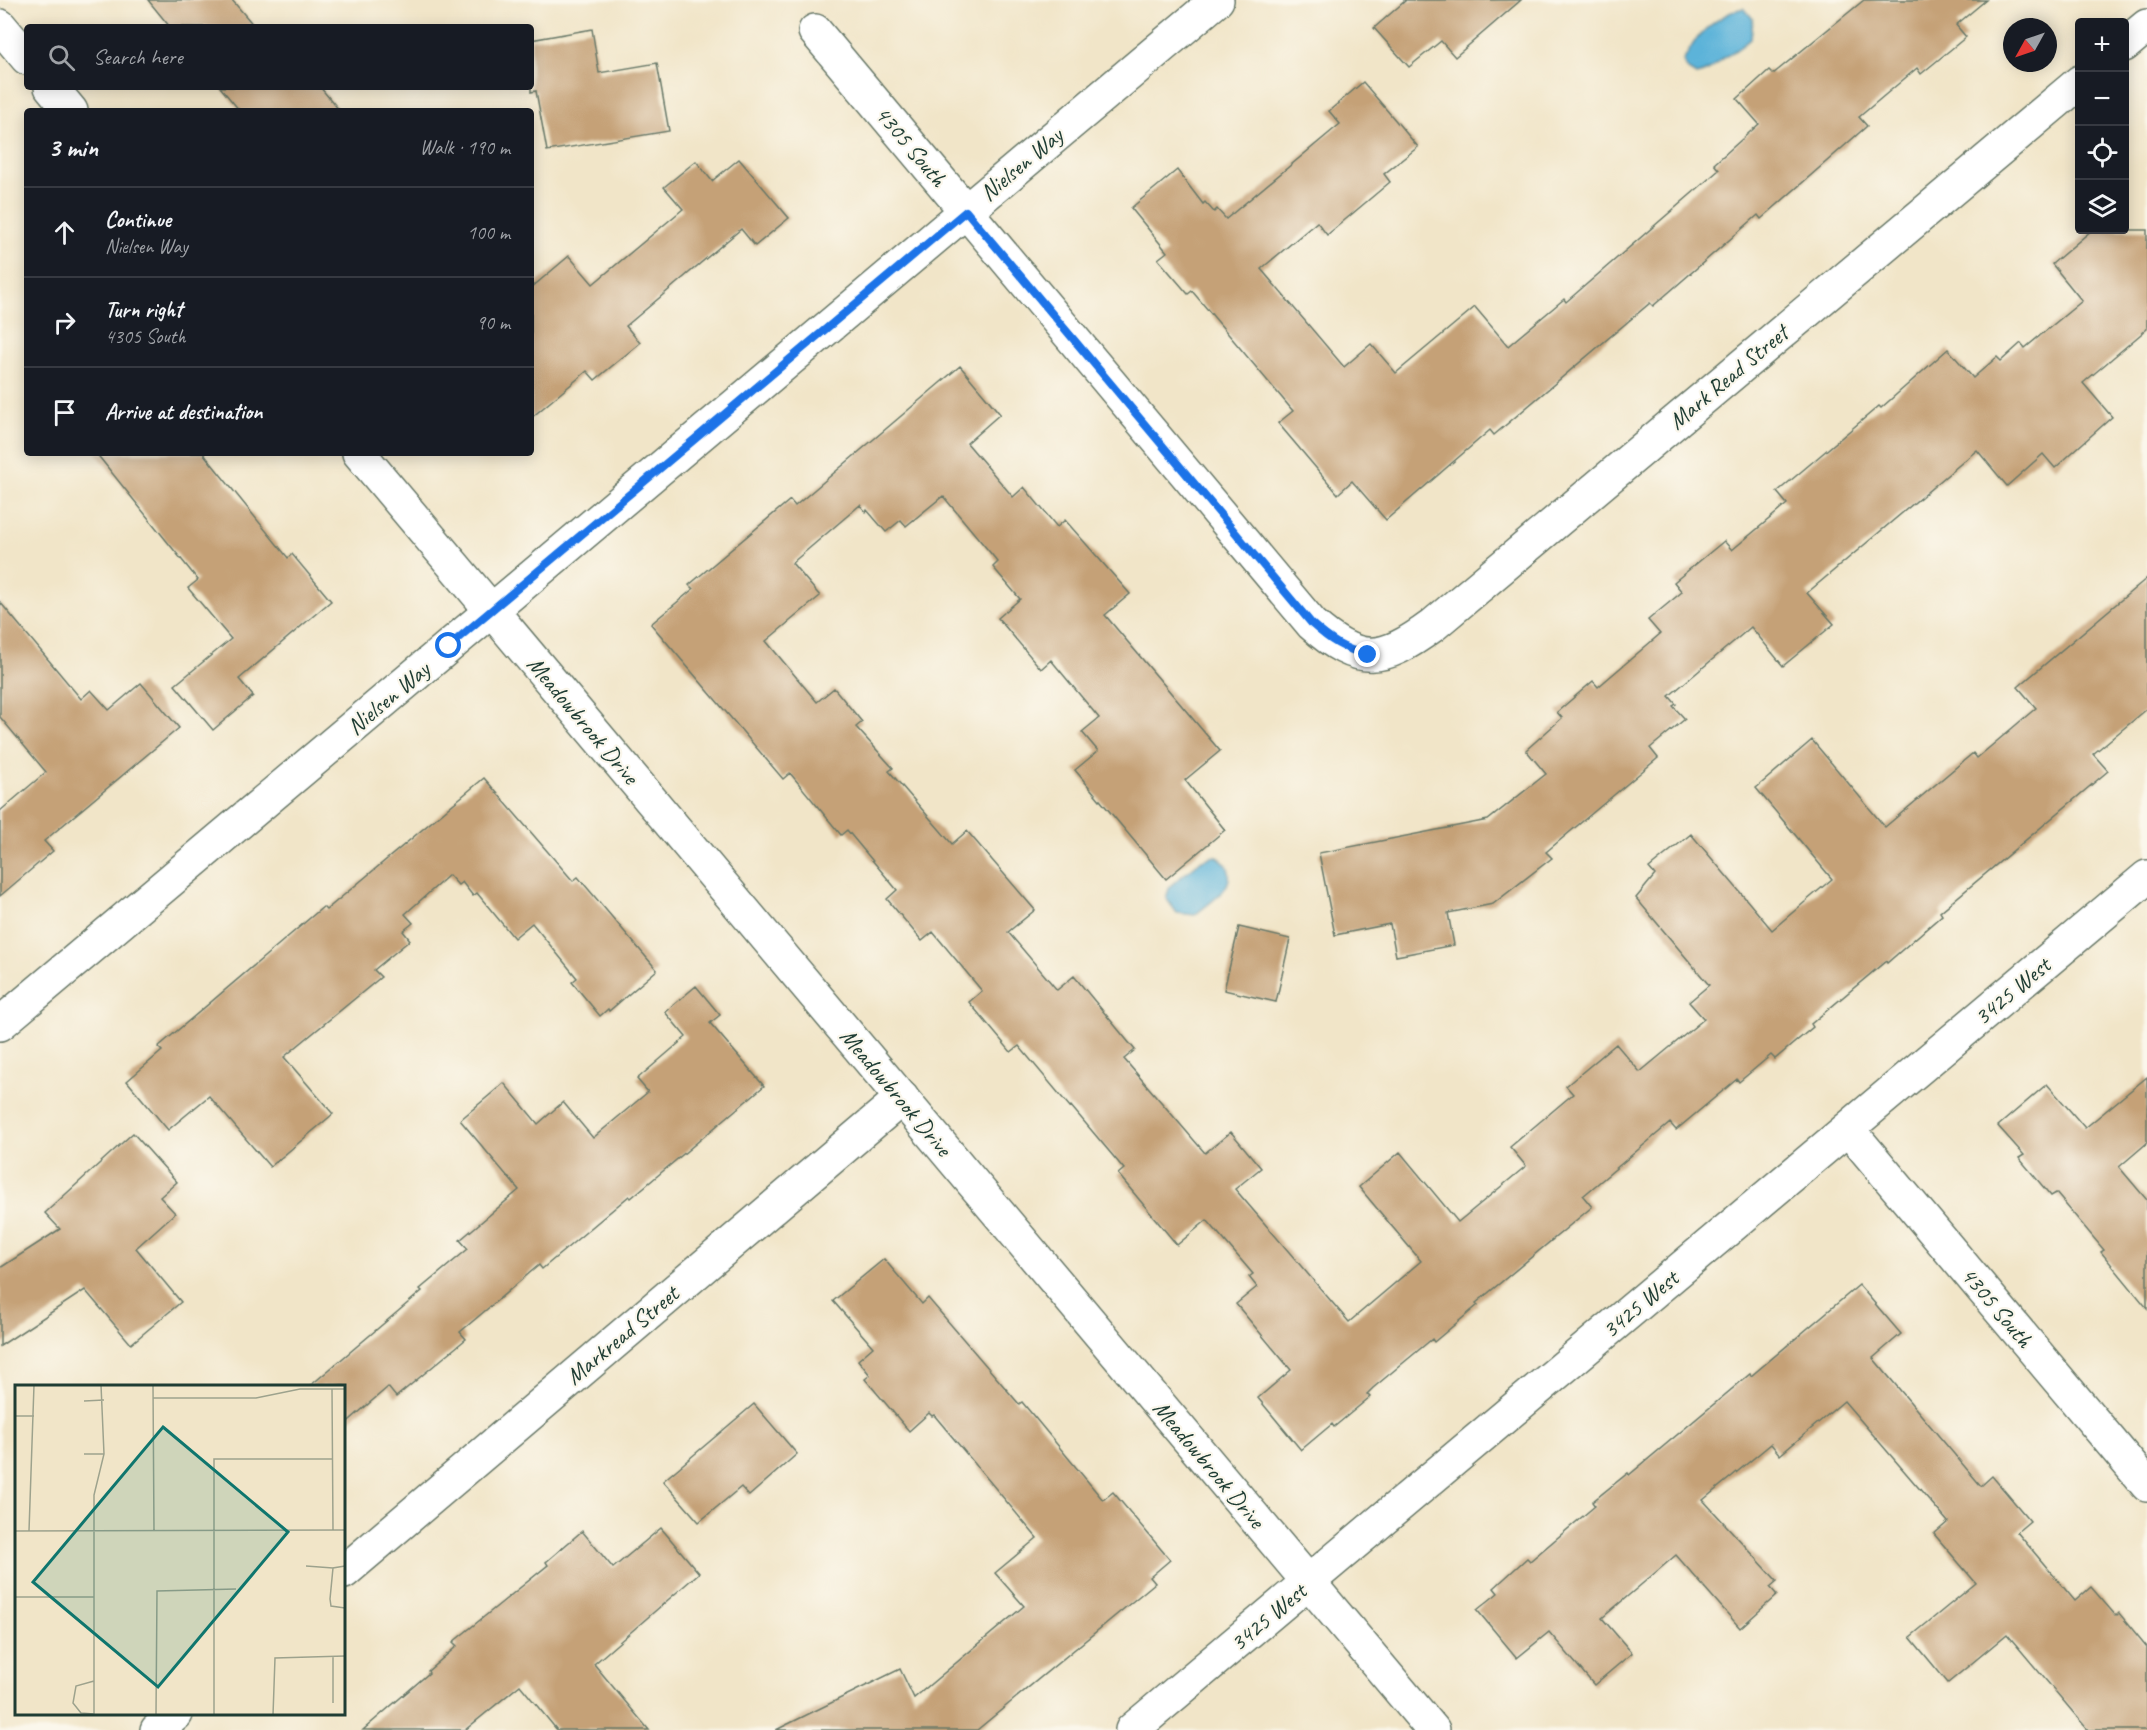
<!DOCTYPE html>
<html lang="en">
<head>
<meta charset="utf-8">
<style>
  :root { --surface:#171b24; --page:#242831; --text:#f1f3f6; --muted:#9ea1a6; --line:#363941 }
  body { margin:0; font-family:Caveat,sans-serif; background:var(--page); color:var(--text) }
  .controls { position:absolute; right:18px; top:18px; display:grid; overflow:hidden; border-radius:6px; box-shadow:0 3px 15px #0003 }
  .controls button { width:54px; height:54px; display:grid; place-items:center; padding:0; border:0; border-bottom:2px solid var(--line); background:var(--surface); color:var(--text); font:30px sans-serif }
  .compass { position:absolute; left:2003px; top:18px; width:54px; height:54px; border-radius:50%; background:var(--surface); box-shadow:0 3px 15px #0003; rotate:230deg }
  .stop { position:absolute; width:18px; height:18px; margin:-14px; border:4px solid #1a73e8; border-radius:50%; background:#fff }
  .stop.end { background:#1a73e8; border-color:#fff; box-shadow:0 2px 6px #0008 }
  .list { margin:0; padding:0; list-style:none }
  h2 { display:flex; justify-content:space-between; align-items:center; height:78px; margin:0; padding:0 24px; font-size:26px }
  h2 small { font-size:20px; font-weight:400; color:var(--muted) }
  .list li { display:grid; grid-template-columns:39px 1fr auto; gap:18px; align-items:center; box-sizing:border-box; height:90px; padding:0 24px; border-top:2px solid var(--line) }
  .list b { display:block; font-size:22px; white-space:nowrap }
  .list p { margin:0; font-size:20px; white-space:nowrap; color:var(--muted) }
  .list em { font-size:20px; font-style:normal; color:var(--muted) }
  .icon { flex:none; width:33px; height:33px; fill:none; stroke:currentColor; stroke-width:2; stroke-linecap:round; stroke-linejoin:round }
  .map { position:relative; flex:none; width:2147px; height:1730px; overflow:hidden }
  .search { position:absolute; background:var(--surface); box-shadow:0 3px 15px #0003; left:24px; top:24px; width:510px; height:66px; display:flex; align-items:center; gap:15px; box-sizing:border-box; padding:0 21px; border-radius:6px; color:var(--muted); font-size:22px }
  .panel { position:absolute; background:var(--surface); box-shadow:0 3px 15px #0003; left:24px; top:108px; width:510px; height:348px; border-radius:6px }
  .map>svg:first-child { display:block }
</style>
</head>
<body>
<div class="map">
<svg width="2147" height="1730" viewBox="0 0 2147 1730">
  <rect width="100%" height="100%" fill="#fbf7ec"/>
  <filter id="ink" filterUnits="userSpaceOnUse"><feTurbulence type="fractalNoise" baseFrequency=".0167" numOctaves="2"/><feDisplacementMap in="SourceGraphic" scale="12" xChannelSelector="R" yChannelSelector="G"/><feConvolveMatrix kernelMatrix="1 2 1 2 8 2 1 2 1" color-interpolation-filters="sRGB"/></filter>
  <filter id="wash" filterUnits="userSpaceOnUse"><feTurbulence type="fractalNoise" baseFrequency=".008" numOctaves="4" result="noise"/><feDisplacementMap in="SourceGraphic" scale="24" xChannelSelector="R" yChannelSelector="G"/><feGaussianBlur stdDeviation="1.35" result="paint"/><feColorMatrix in="noise" values="0 0 0 0 0 0 0 0 0 0 0 0 0 0 0 0 0 1.4 0 .05"/><feComposite in="paint" operator="in"/></filter>
  <g filter="url(#wash)">
    <rect width="100%" height="100%" fill="#f1e5c8"/>
    <g fill="#5cb3d9" stroke="#3e7886" stroke-width="1.5">
      <path d="M 1744,8 L 1753,19 L 1751,38 C 1744,45 1736,50 1728,55 C 1714,64 1714,71 1696,75 L 1688,70 L 1683,61 C 1688,54 1691,46 1696,40 C 1708,25 1726,12 1744,8 Z"/>
      <path d="M 1215,856 C 1221,858 1225,862 1228,868 C 1236,889 1208,903 1195,915 L 1177,913 L 1166,898 L 1170,886 L 1202,860 Z"/>
    </g>
    <g id="blocks">
      <g fill="#c5a177">
        <path d="M 148,0 L 232,0 L 255,27 L 170,27 Z"/>
        <path d="M 1404,0 L 1521,0 L 1455,57 L 1441,41 L 1409,67 L 1374,28 L 1405,1 Z"/>
        <path d="M 1864,0 L 1986,0 L 1956,25 L 1966,37 L 1921,74 L 1917,68 L 1859,117 L 1867,126 L 1761,219 L 1758,215 L 1653,306 L 1650,303 L 1494,435 L 1490,430 L 1386,520 L 1352,481 L 1338,494 L 1278,423 L 1293,411 L 1192,291 L 1188,294 L 1158,259 L 1167,252 L 1131,208 L 1177,170 L 1203,204 L 1205,202 L 1214,212 L 1217,209 L 1226,219 L 1340,124 L 1329,111 L 1363,82 L 1418,147 L 1384,174 L 1390,182 L 1327,235 L 1317,222 L 1261,269 L 1344,367 L 1371,344 L 1396,373 L 1475,307 L 1508,346 L 1564,299 L 1566,302 L 1719,170 L 1714,164 L 1759,124 L 1737,99 L 1769,70 L 1773,74 Z"/>
        <path d="M 592,29 L 599,73 L 657,63 L 669,131 L 547,151 L 536,91 L 531,92 L 531,40 Z"/>
        <path d="M 220,87 L 320,87 L 340,111 L 240,111 Z"/>
        <path d="M 739,159 L 789,218 L 755,246 L 741,229 L 626,326 L 640,343 L 595,380 L 587,371 L 531,418 L 531,288 L 569,256 L 593,284 L 683,209 L 664,187 L 696,161 L 712,181 Z"/>
        <path d="M 2092,230 L 2147,230 L 2147,329 L 2083,383 L 2112,417 L 2055,468 L 2043,454 L 2007,486 L 1977,450 L 1807,593 L 1834,624 L 1783,666 L 1751,627 L 1669,696 L 1676,704 L 1673,706 L 1685,719 L 1650,748 L 1658,758 L 1546,852 L 1552,858 L 1493,904 L 1448,913 L 1454,945 L 1396,956 L 1390,924 L 1335,935 L 1319,853 L 1488,820 L 1546,774 L 1526,750 L 1562,718 L 1557,712 L 1593,681 L 1598,687 L 1660,634 L 1648,620 L 1682,592 L 1674,582 L 1724,541 L 1732,550 L 1787,504 L 1777,492 L 1879,406 L 1881,408 L 1948,349 L 1973,378 L 1997,357 L 2001,361 L 2021,343 L 2025,348 L 2082,301 L 2052,264 Z"/>
        <path d="M 960,366 L 1000,414 L 967,443 L 1013,497 L 1024,487 L 1057,527 L 1065,520 L 1130,594 L 1105,615 L 1220,751 L 1185,780 L 1225,830 L 1166,879 L 1075,770 L 1098,751 L 1082,732 L 1099,718 L 1051,660 L 1041,669 L 998,618 L 1020,599 L 993,567 L 998,562 L 943,496 L 906,526 L 901,520 L 886,532 L 867,510 L 866,512 L 860,505 L 792,563 L 820,596 L 766,641 L 817,702 L 834,688 L 862,722 L 856,727 L 893,768 L 889,771 L 952,844 L 967,831 L 1035,910 L 1008,932 L 1057,990 L 1074,976 L 1135,1050 L 1124,1059 L 1205,1153 L 1231,1132 L 1261,1168 L 1235,1189 L 1349,1322 L 1421,1261 L 1359,1187 L 1400,1152 L 1458,1222 L 1526,1166 L 1510,1147 L 1573,1094 L 1566,1086 L 1616,1044 L 1640,1072 L 1704,1019 L 1689,1002 L 1709,985 L 1636,898 L 1655,875 L 1649,868 L 1691,834 L 1772,930 L 1832,879 L 1756,788 L 1812,740 L 1885,827 L 1973,753 L 1977,758 L 2036,708 L 2018,687 L 2147,578 L 2147,709 L 2093,754 L 2108,771 L 1940,912 L 1942,915 L 1887,963 L 1886,961 L 1811,1024 L 1813,1027 L 1775,1059 L 1771,1055 L 1739,1082 L 1737,1079 L 1676,1130 L 1670,1123 L 1583,1196 L 1592,1207 L 1476,1303 L 1478,1305 L 1434,1342 L 1432,1339 L 1373,1388 L 1367,1394 L 1370,1397 L 1334,1427 L 1332,1424 L 1301,1450 L 1258,1398 L 1291,1370 L 1236,1304 L 1257,1287 L 1249,1277 L 1253,1274 L 1207,1220 L 1177,1245 L 1118,1174 L 1124,1169 L 1071,1106 L 1070,1107 L 1019,1046 L 1011,1052 L 969,1002 L 982,991 L 933,932 L 922,941 L 887,899 L 897,890 L 847,830 L 841,835 L 790,773 L 783,779 L 651,624 L 693,589 L 689,585 L 790,500 L 795,506 Z"/>
        <path d="M 96,453 L 203,453 L 288,558 L 292,554 L 331,601 L 239,679 L 253,696 L 213,730 L 175,685 L 231,639 L 188,588 L 198,580 Z"/>
        <path d="M 0,602 L 81,699 L 91,690 L 109,710 L 141,683 L 179,728 L 44,841 L 53,851 L 0,896 L 0,811 L 46,772 L 0,717 Z"/>
        <path d="M 484,778 L 573,881 L 578,877 L 657,970 L 609,1011 L 608,1009 L 600,1016 L 572,982 L 577,978 L 532,923 L 514,938 L 477,893 L 473,896 L 462,882 L 458,885 L 449,875 L 405,914 L 413,923 L 403,931 L 410,940 L 374,970 L 381,977 L 284,1057 L 333,1114 L 270,1167 L 209,1096 L 168,1130 L 127,1081 L 162,1051 L 158,1047 L 264,957 L 323,907 L 326,910 Z"/>
        <path d="M 1239,927 L 1290,939 L 1276,1002 L 1224,990 Z"/>
        <path d="M 696,986 L 720,1015 L 710,1023 L 764,1086 L 631,1198 L 629,1196 L 542,1269 L 539,1265 L 460,1332 L 466,1339 L 396,1397 L 388,1387 L 344,1425 L 344,1386 L 310,1386 L 422,1291 L 420,1289 L 468,1249 L 460,1240 L 519,1190 L 460,1120 L 504,1083 L 538,1124 L 563,1102 L 593,1138 L 648,1092 L 637,1079 L 686,1037 L 665,1012 Z"/>
        <path d="M 2147,1077 L 2147,1143 L 2119,1167 L 2147,1200 L 2147,1308 L 2101,1252 L 2104,1250 L 2056,1193 L 2051,1196 L 2019,1158 L 2024,1155 L 1998,1126 L 2047,1084 L 2085,1128 Z"/>
        <path d="M 133,1133 L 177,1182 L 160,1197 L 175,1213 L 136,1248 L 181,1302 L 131,1344 L 85,1290 L 0,1346 L 0,1268 L 60,1229 L 45,1213 Z"/>
        <path d="M 884,1259 L 922,1304 L 928,1298 L 1019,1404 L 1022,1402 L 1103,1500 L 1113,1492 L 1170,1560 L 1150,1577 L 1155,1583 L 977,1730 L 776,1730 L 900,1669 L 914,1698 L 1024,1606 L 995,1573 L 1037,1538 L 934,1415 L 932,1416 L 929,1413 L 909,1431 L 865,1379 L 870,1375 L 858,1360 L 873,1347 L 833,1301 Z"/>
        <path d="M 1859,1285 L 1901,1334 L 1873,1358 L 1981,1486 L 1992,1476 L 2030,1521 L 2017,1532 L 2075,1601 L 2091,1587 L 2116,1616 L 2119,1613 L 2147,1647 L 2147,1730 L 2088,1730 L 2007,1634 L 1948,1683 L 1910,1637 L 1976,1583 L 1934,1534 L 1948,1522 L 1844,1401 L 1780,1455 L 1771,1444 L 1703,1500 L 1777,1581 L 1770,1587 L 1777,1595 L 1740,1628 L 1676,1555 L 1602,1618 L 1632,1653 L 1594,1685 L 1549,1632 L 1517,1658 L 1477,1610 L 1498,1593 L 1494,1588 L 1527,1558 L 1530,1561 L 1595,1506 L 1592,1502 L 1628,1473 L 1629,1475 L 1750,1374 L 1751,1376 Z"/>
        <path d="M 754,1404 L 797,1454 L 749,1496 L 741,1487 L 699,1522 L 663,1481 Z"/>
        <path d="M 661,1528 L 699,1573 L 594,1664 L 649,1730 L 557,1730 L 520,1685 L 465,1730 L 363,1730 L 429,1673 L 428,1671 L 457,1646 L 453,1642 L 548,1565 L 546,1562 L 582,1531 L 613,1568 Z"/>
      </g>
    </g>
  </g>
  <g filter="url(#ink)">
    <use href="#blocks" fill-opacity="0" stroke="#687868" stroke-width="1.5"/>
    <g fill="none" stroke-linecap="round" stroke-linejoin="round">
      <g stroke="#687868" stroke-width="36">
        <g id="minor">
          <path d="M 0,26 L 27,58"/>
          <path d="M 815,31 L 1312,624 C 1359,666 1383,662 1432,626 L 2080,82"/>
          <path d="M 2124,45 L 2147,26"/>
          <path d="M 51,87 L 71,111"/>
          <path d="M 359,453 L 1433,1730"/>
          <path d="M 0,1024 L 1217,0"/>
          <path d="M 1848,1129 L 2147,1485"/>
          <path d="M 344,1572 L 902,1098"/>
          <path d="M 157,1730 L 176,1714"/>
          <path d="M 1132,1730 L 2147,877"/>
        </g>
      </g>
      <use href="#minor" stroke="#fff" stroke-width="33"/>
    </g>
  </g>
  <g fill="none" stroke-linecap="round" stroke-linejoin="round" filter="url(#ink)">
    <path stroke="#1a73e8" stroke-width="8" d="M 449,646 L 966,211 L 1312,624 C 1331,641 1343,649 1368,655"/>
  </g>
  <g text-anchor="middle" stroke-width="4.5" stroke-linejoin="round" paint-order="stroke">
    <g font-size="24" fill="#1f3d34" stroke="#fbf7ec">
      <text transform="translate(911 146) rotate(50)" y="8">4305 South</text>
      <text transform="translate(1021 164) rotate(-40)" y="8">Nielsen Way</text>
      <text transform="translate(1728 377) rotate(-40)" y="8">Mark Read Street</text>
      <text transform="translate(388 698) rotate(-40)" y="8">Nielsen Way</text>
      <text transform="translate(583 720) rotate(50)" y="8">Meadowbrook Drive</text>
      <text transform="translate(2012 991) rotate(-40)" y="8">3425 West</text>
      <text transform="translate(896 1092) rotate(50)" y="8">Meadowbrook Drive</text>
      <text transform="translate(1640 1304) rotate(-40)" y="8">3425 West</text>
      <text transform="translate(1997 1307) rotate(50)" y="8">4305 South</text>
      <text transform="translate(622 1335) rotate(-40)" y="8">Markread Street</text>
      <text transform="translate(1209 1464) rotate(50)" y="8">Meadowbrook Drive</text>
      <text transform="translate(1268 1617) rotate(-40)" y="8">3425 West</text>
    </g>
  </g>
  <g transform="translate(15 1385)">
    <rect width="330" height="330" fill="#f1e5c8"/>
    <path fill="none" stroke="#9da28d" stroke-width="1.5" d="M 138,0 L 139,146M 317,4 L 318,145M 138,13 L 241,13 L 285,4 L 330,4M 69,16 L 89,15M 0,31 L 19,31M 69,69 L 89,69M 0,146 L 330,145M 14,146 L 19,0M 291,181 L 318,183M 330,181 L 318,183 L 315,214 L 316,221 L 330,223M 0,212 L 79,212M 79,296 L 61,301 L 58,318 L 66,328 L 79,329M 318,318 L 318,271M 79,330 L 79,110 L 89,69 L 86,0M 141,330 L 142,206 L 221,204M 199,330 L 199,74 L 317,74M 258,330 L 260,273 L 330,271"/>
    <path fill="#0f766e" fill-opacity="0.15" stroke="#0f766e" stroke-width="3" d="M 148,42 L 273,147 L 143,302 L 18,197 Z"/>
    <rect width="330" height="330" fill="none" stroke="#1f3d34" stroke-width="3"/>
  </g>
</svg>
<div class="controls">
<button>+</button>
<button>−</button>
<button><svg class="icon" aria-label="locate" viewBox="0 0 24 24"><circle cx="12" cy="12" r="6"/><path d="M12 2v4M12 18v4M2 12h4M18 12h4"/></svg></button>
<button><svg class="icon" aria-label="layers" viewBox="0 0 24 24"><path d="M12 4l9 5-9 5-9-5zM3 14l9 5 9-5"/></svg></button>
</div>
<svg class="compass" viewBox="-18 -18 36 36"><path d="M0-13l5 13h-10z" fill="#e53935"/><path d="M0 13l5-13h-10z" fill="#9ea1a6"/></svg>
<div class="stop" style="left:449px;top:646px"></div>
<div class="stop end" style="left:1368px;top:655px"></div>
<div class="search"><svg class="icon" aria-label="search" viewBox="0 0 24 24"><circle cx="10" cy="10" r="6"/><path d="M15 15l6 6"/></svg>Search here</div>
<section class="panel">
<h2>3 min<small>Walk · 190 m</small></h2>
<ul class="list">
<li><svg class="icon" aria-label="ahead" viewBox="0 0 24 24"><path d="M12 20V5M6 11l6-6 6 6"/></svg><div><b>Continue</b><p>Nielsen Way</p></div><em>100 m</em></li>
<li><svg class="icon" aria-label="right" viewBox="0 0 24 24"><path d="M7 20v-9h11M14 6l5 5-5 5"/></svg><div><b>Turn right</b><p>4305 South</p></div><em>90 m</em></li>
<li><svg class="icon" aria-label="arrive" viewBox="0 0 24 24"><path d="M6 21V4h12l-3 4 3 4H6"/></svg><div><b>Arrive at destination</b></div></li>
</ul>
</section>
</div>
</body>
</html>
